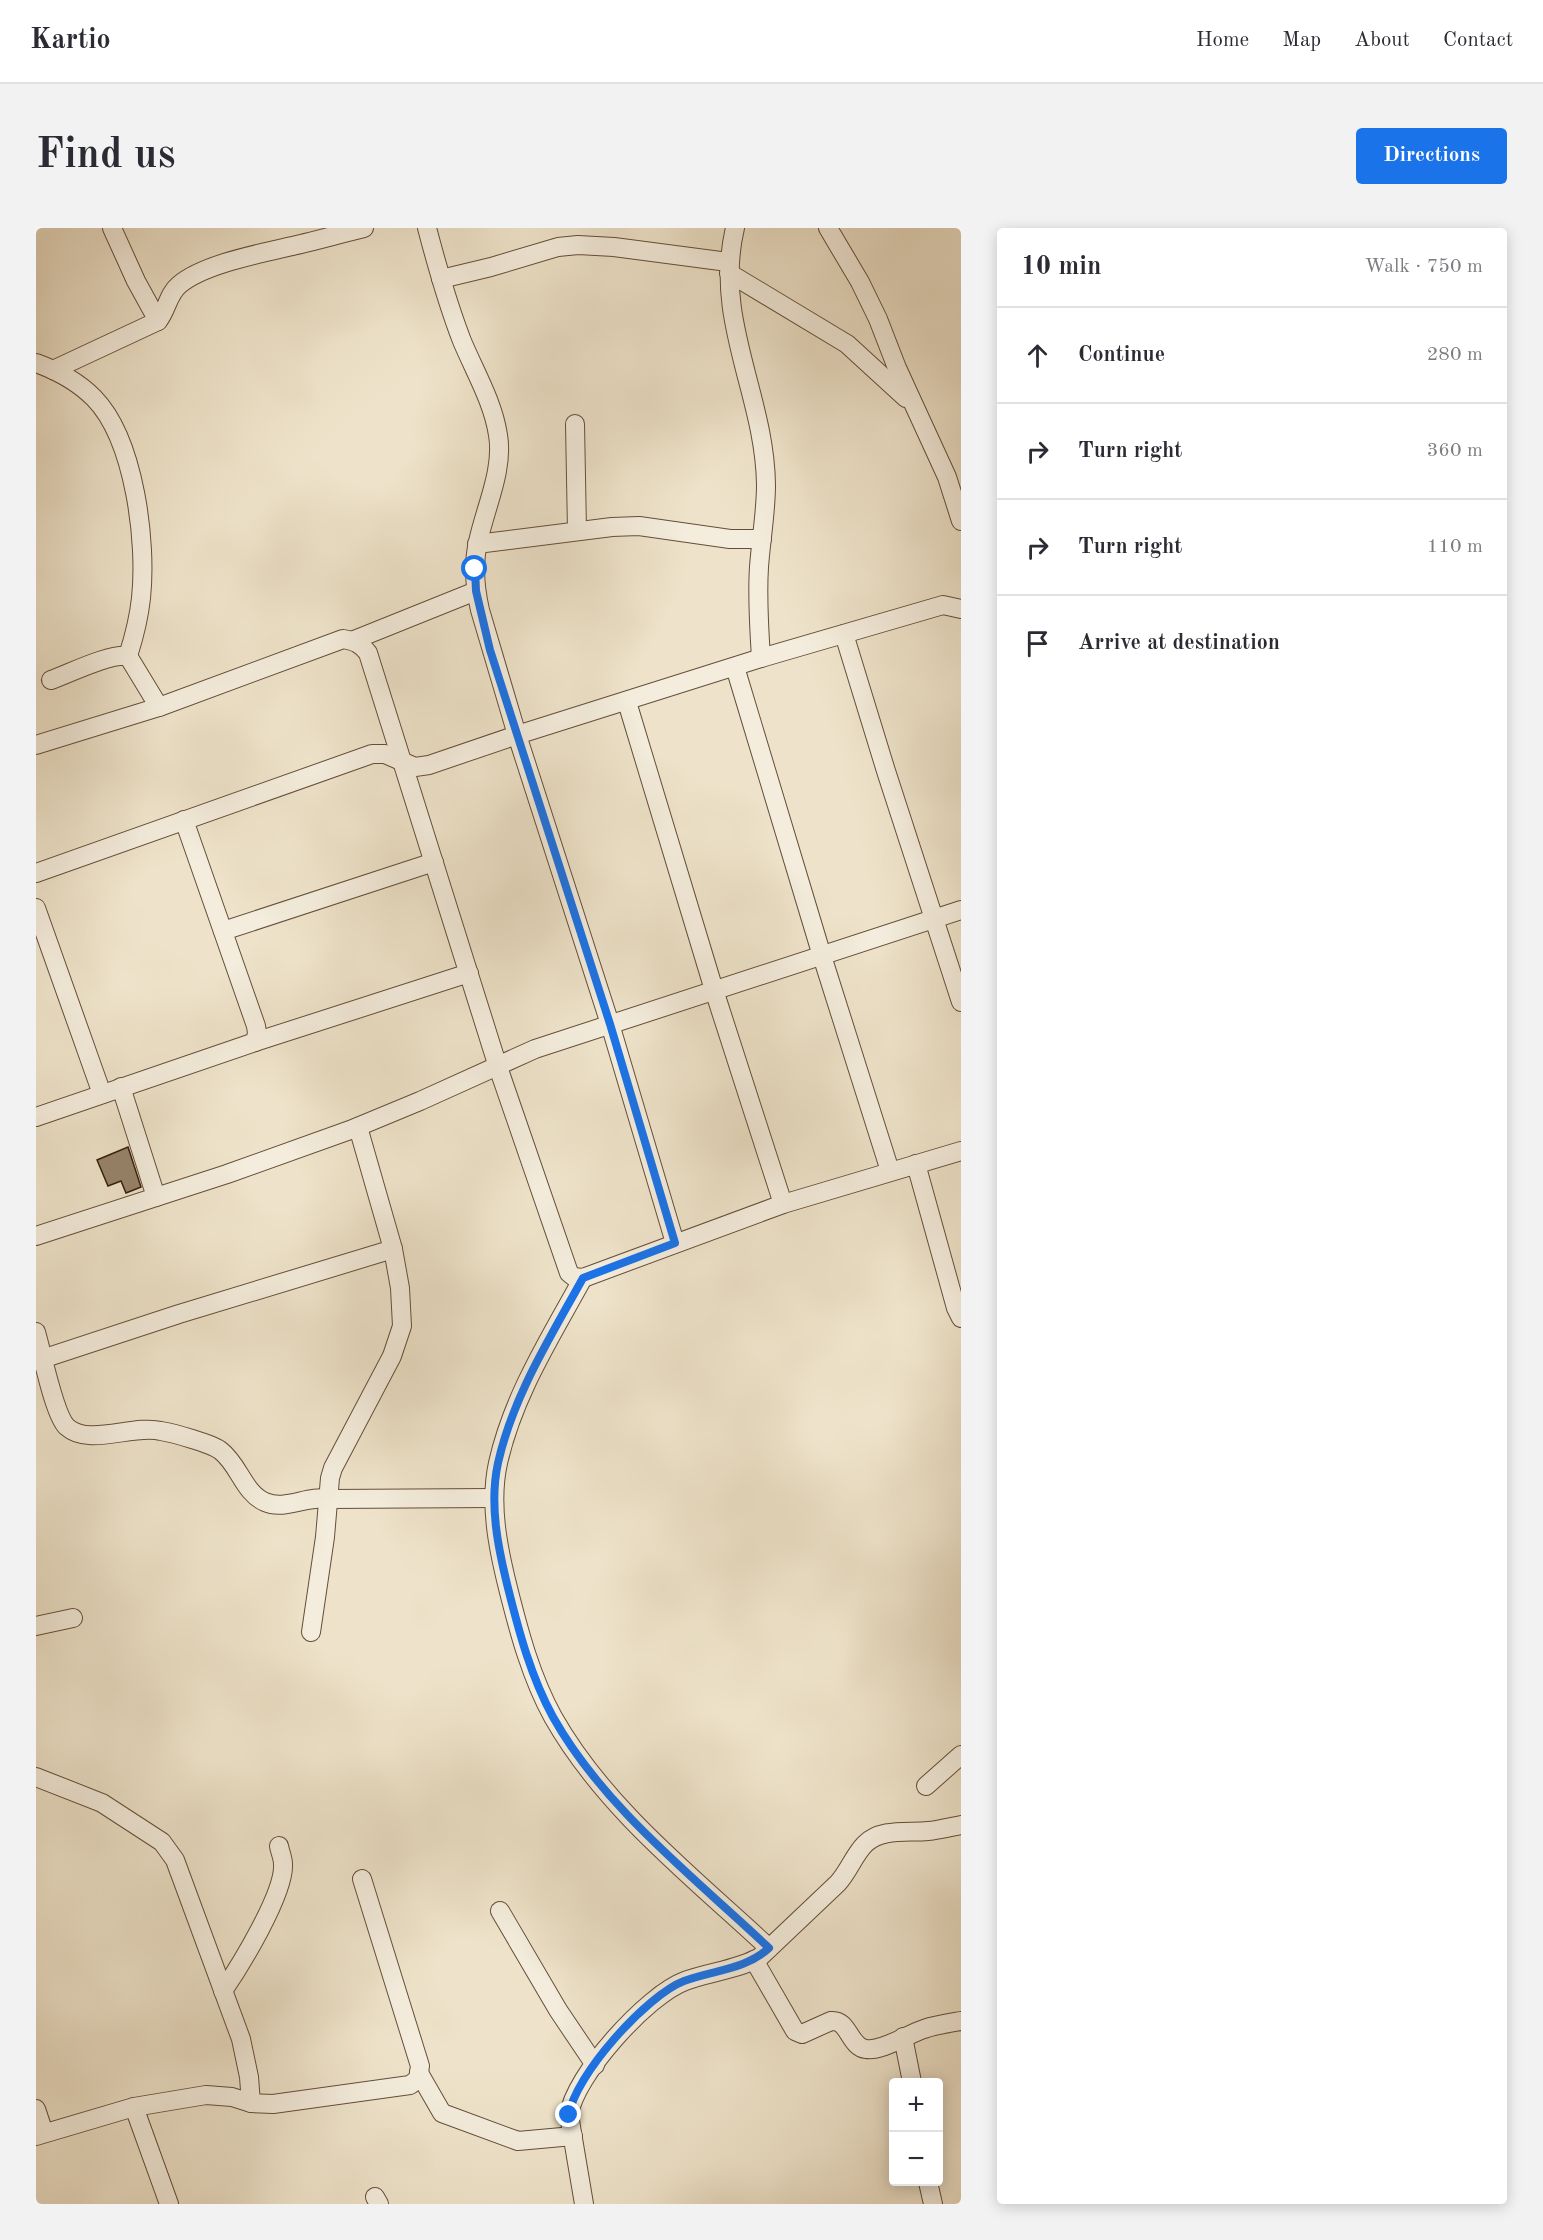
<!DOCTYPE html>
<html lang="en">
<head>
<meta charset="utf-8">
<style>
  :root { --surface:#fff; --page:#f2f2f3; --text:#2b2b33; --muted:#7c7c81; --line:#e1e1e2; --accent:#1a73e8 }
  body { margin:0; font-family:"Old Standard TT",serif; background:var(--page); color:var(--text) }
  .controls { position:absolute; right:18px; bottom:18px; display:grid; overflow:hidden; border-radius:6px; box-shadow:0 3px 15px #0003 }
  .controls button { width:54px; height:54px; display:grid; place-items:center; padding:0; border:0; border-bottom:2px solid var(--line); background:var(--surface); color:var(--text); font:30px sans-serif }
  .stop { position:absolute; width:18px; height:18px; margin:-14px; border:4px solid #1a73e8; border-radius:50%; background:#fff }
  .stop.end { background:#1a73e8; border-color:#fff; box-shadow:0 2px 6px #0008 }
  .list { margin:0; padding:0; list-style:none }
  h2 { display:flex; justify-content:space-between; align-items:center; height:78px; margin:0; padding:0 24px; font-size:26px }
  h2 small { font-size:20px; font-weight:400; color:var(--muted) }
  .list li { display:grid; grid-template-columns:39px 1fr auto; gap:18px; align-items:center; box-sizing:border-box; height:96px; padding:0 24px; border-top:2px solid var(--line) }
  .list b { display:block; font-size:22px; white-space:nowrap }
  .list em { font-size:20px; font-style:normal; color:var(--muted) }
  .icon { flex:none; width:33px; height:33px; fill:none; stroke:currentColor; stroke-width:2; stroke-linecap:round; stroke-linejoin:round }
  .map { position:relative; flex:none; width:925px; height:1976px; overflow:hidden; border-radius:6px }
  header { display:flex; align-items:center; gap:36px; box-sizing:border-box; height:84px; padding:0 30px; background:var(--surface); border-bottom:2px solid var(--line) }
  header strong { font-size:28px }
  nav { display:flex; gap:33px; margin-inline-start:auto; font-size:21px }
  .intro { display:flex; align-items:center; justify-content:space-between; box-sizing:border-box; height:144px; padding:0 36px }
  h1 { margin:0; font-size:42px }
  .button { padding:15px 27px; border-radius:6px; background:var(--accent); color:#fff; font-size:21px; font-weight:700 }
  main { display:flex; gap:36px; padding:0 36px }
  aside { flex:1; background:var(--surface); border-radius:6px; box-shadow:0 3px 15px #0003 }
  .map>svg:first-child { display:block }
</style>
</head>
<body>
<header>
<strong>Kartio</strong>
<nav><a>Home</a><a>Map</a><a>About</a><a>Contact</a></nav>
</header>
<div class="intro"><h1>Find us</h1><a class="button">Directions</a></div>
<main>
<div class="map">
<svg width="925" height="1976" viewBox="0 0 925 1976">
  <rect width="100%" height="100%" fill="#eee3ca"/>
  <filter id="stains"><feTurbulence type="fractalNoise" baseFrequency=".00333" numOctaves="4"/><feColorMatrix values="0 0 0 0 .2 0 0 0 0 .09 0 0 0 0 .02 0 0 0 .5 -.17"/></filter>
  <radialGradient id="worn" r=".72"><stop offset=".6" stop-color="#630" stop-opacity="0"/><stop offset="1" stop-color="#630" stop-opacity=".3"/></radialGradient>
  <path fill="#96846d" stroke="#371d09" stroke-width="1.5" d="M 92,919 L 105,959 L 90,965 L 85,953 L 72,958 L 61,932 Z"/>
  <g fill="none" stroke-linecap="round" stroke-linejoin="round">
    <g stroke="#654e39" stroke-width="20">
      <g id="street">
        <path d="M 76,0 L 100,53 L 122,93"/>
        <path d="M 391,0 C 401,38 412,77 426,113 C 439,144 457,174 462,207 C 468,242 449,280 442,314 C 437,336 439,360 444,382 L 481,507 L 574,796 L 639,1015"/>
        <path d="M 699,0 C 677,92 729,167 730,257 C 730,284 725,311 723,339 C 721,369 723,400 725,430"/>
        <path d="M 792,0 L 824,54 L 842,91 L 861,140 L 911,249 L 925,293"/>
        <path d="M 693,45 L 811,116 L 870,170"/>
        <path d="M 405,51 L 455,39 L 522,19 L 542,17 L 578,19 L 692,34"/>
        <path d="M 0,135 C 22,143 41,153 58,170 C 99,212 111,315 105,370 C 103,390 98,409 92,428"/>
        <path d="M 17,142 L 122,93 C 131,82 132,66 143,57 C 168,35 232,24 265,16 C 286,11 307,5 328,0"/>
        <path d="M 539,196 L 541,303"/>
        <path d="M 441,316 L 576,299 L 603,298 L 694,311 L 726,311"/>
        <path d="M 808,406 L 850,543 L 925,774"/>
        <path d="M 318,412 L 440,363"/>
        <path d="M 699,439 L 786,728 L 854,943"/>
        <path d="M 15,452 C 35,445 71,426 92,428 L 123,479"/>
        <path d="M 591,474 L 678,762 L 747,976"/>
        <path d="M 0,517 L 123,479 L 307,411 C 319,413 325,416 332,425 L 462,839 L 533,1045 L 538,1049 L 547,1050 L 747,976 L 925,923"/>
        <path d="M 0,645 L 336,526 L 349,526 L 379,539 L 393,537 L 481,507 L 725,430 L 907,377 L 925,381"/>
        <path d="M 0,680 L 66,866"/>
        <path d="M 187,703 L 398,634"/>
        <path d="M 219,814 L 433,745"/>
        <path d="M 85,859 L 120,969"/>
        <path d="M 0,889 L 219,814 L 221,805 L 220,798 L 148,592"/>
        <path d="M 880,936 L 920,1080 L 925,1090"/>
        <path d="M 0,1008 L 191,946 L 314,902 L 384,873 L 499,821 L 925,682"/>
        <path d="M 547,1050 C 514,1110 477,1168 462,1235 C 453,1276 462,1320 472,1360 C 483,1404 495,1449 517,1489 C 569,1581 657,1649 733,1720"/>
        <path d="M 0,1104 C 6,1124 18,1187 31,1199 C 53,1219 97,1196 125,1203 C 137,1205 177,1216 185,1223 C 203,1237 208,1265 229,1274 C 249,1283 272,1267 292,1271 L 457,1270"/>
        <path d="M 0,1133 L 143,1086 L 357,1021"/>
        <path d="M 0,1398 L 37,1390"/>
        <path d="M 275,1404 L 289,1309 L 294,1250 L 297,1240 L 356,1128 L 366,1098 L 364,1060 L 357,1021 L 322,899"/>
        <path d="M 0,1549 L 66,1575 L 126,1614 L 139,1632 L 205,1811 L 213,1849 L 215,1875"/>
        <path d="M 890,1558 L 925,1527"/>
        <path d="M 464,1683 L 522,1782 L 559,1837"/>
        <path d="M 718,1732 L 759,1803 L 766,1806 L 795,1793 C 813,1791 813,1819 830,1821 C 845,1824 872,1806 888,1801 C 899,1797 913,1795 925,1793"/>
        <path d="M 187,1763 C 204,1738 249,1665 247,1636 C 247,1630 244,1624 243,1618"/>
        <path d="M 867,1809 L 876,1854"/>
        <path d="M 383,1845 L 406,1885 L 482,1913 L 537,1908"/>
        <path d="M 98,1879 L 133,1976"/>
        <path d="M 0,1881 L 8,1905"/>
        <path d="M 0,1908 L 98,1879 L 170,1867 L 196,1869 L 215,1875 L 237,1876 L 374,1857 L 382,1851 L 384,1838 L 326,1651"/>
        <path d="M 892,1954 L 897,1976"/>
        <path d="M 339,1969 L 343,1976"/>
        <path d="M 548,1976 L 533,1887 C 538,1848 611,1767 649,1753 C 673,1744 701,1742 724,1729 L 802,1655 C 813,1643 818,1627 829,1616 C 845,1600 871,1605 892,1603 C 903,1602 914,1599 925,1597"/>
      </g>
    </g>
    <use href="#street" stroke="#f4eddd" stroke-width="18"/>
  </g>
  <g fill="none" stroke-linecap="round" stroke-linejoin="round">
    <path stroke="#1a73e8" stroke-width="8" d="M 439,341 L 440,363 L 454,422 L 574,796 L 639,1015 L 547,1050 C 514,1110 477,1168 462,1235 C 453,1276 462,1320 472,1360 C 483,1404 495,1449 517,1489 C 568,1580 658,1649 733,1720 C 709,1742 677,1742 648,1753 C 611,1767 538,1848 533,1887"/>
  </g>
  <rect width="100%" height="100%" filter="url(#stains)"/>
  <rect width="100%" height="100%" fill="url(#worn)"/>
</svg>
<div class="controls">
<button>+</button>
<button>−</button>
</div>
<div class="stop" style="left:439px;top:341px"></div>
<div class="stop end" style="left:533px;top:1887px"></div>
</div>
<aside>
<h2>10 min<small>Walk · 750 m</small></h2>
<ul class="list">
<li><svg class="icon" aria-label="ahead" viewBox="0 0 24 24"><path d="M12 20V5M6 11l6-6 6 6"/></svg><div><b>Continue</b></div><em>280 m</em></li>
<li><svg class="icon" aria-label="right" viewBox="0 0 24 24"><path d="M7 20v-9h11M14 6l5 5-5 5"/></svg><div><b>Turn right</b></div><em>360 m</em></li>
<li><svg class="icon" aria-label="right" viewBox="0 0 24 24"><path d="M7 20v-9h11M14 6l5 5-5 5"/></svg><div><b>Turn right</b></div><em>110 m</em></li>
<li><svg class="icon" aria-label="arrive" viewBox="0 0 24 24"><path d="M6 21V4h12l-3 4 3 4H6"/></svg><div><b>Arrive at destination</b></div></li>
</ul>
</aside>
</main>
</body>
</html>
